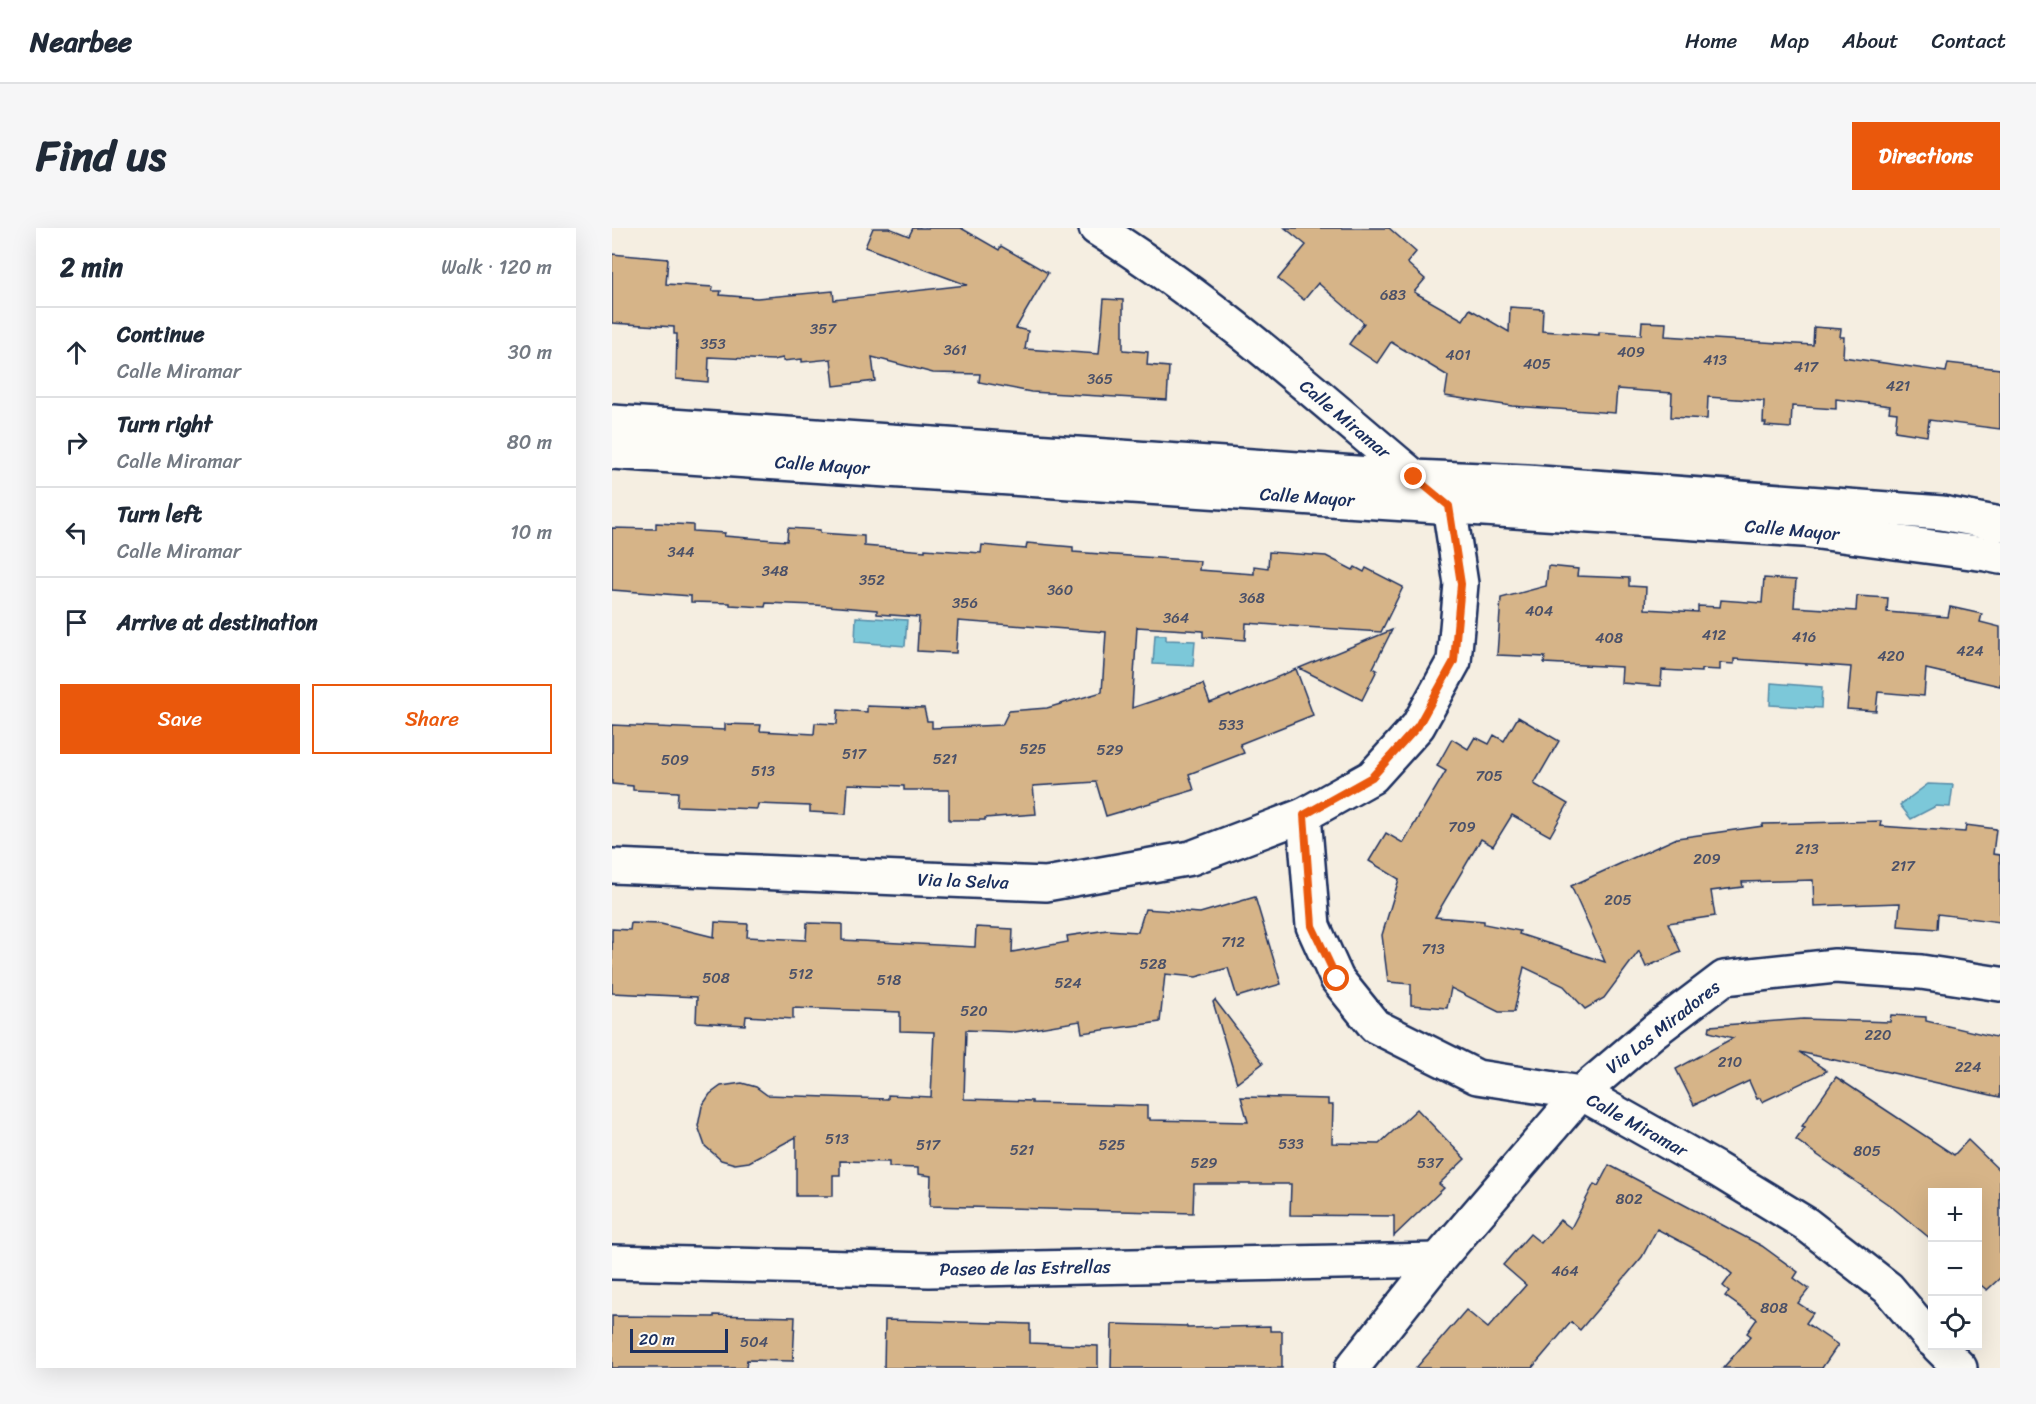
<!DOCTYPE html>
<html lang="en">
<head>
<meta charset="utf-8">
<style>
  :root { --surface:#fff; --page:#f6f6f7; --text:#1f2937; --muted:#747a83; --line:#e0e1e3; --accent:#ea580c }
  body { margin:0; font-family:Sriracha,sans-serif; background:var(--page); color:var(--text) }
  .controls { position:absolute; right:18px; bottom:18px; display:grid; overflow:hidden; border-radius:0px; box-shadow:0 6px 24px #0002 }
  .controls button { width:54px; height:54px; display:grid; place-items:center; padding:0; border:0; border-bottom:2px solid var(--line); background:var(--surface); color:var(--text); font:30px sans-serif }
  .scale { position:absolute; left:18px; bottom:15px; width:98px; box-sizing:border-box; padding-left:6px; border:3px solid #1b2f5e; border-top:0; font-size:16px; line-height:21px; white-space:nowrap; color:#1b2f5e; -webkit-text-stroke:4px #fdfcf7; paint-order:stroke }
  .stop { position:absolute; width:18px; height:18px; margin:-14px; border:4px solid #ea580c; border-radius:50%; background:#fff }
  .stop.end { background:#ea580c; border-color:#fff; box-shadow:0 2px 6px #0008 }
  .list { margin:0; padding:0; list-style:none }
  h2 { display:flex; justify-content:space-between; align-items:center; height:78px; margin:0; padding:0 24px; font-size:26px }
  h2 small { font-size:20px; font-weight:400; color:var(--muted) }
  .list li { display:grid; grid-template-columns:39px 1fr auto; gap:18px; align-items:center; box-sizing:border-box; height:90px; padding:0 24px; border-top:2px solid var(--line) }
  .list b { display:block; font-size:22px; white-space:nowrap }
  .list p { margin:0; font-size:20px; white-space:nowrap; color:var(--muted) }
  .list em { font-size:20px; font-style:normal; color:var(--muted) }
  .actions { display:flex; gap:12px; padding:18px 24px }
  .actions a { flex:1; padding:14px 0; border:2px solid var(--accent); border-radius:0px; text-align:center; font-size:21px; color:var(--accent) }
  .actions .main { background:var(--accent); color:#fff }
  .icon { flex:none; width:33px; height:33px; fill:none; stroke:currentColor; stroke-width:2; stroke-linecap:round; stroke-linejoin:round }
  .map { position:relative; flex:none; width:1388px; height:1140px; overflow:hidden; border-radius:0px }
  header { display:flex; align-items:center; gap:36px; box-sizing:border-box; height:84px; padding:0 30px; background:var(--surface); border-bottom:2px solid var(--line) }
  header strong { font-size:28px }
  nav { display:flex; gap:33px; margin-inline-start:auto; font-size:21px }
  .intro { display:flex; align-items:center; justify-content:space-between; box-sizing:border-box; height:144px; padding:0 36px }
  h1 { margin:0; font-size:42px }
  .button { padding:15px 27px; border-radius:0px; background:var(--accent); color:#fff; font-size:21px; font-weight:700 }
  main { display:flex; gap:36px; padding:0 36px }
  aside { flex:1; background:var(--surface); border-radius:0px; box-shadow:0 6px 24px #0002 }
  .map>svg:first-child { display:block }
</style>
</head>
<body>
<header>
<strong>Nearbee</strong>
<nav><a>Home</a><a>Map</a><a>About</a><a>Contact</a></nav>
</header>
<div class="intro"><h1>Find us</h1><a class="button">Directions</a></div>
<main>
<aside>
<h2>2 min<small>Walk · 120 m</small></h2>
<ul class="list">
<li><svg class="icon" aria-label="ahead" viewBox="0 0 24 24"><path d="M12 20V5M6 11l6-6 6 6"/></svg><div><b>Continue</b><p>Calle Miramar</p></div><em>30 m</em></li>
<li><svg class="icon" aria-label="right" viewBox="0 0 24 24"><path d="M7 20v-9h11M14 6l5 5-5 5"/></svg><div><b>Turn right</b><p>Calle Miramar</p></div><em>80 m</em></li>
<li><svg class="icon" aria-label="left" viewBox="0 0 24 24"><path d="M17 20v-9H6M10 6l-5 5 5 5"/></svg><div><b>Turn left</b><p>Calle Miramar</p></div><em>10 m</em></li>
<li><svg class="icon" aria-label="arrive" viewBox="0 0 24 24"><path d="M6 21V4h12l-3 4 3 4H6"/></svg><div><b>Arrive at destination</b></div></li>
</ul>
<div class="actions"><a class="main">Save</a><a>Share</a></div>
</aside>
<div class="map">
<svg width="1388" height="1140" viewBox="0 0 1388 1140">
  <rect width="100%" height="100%" fill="#f5eee1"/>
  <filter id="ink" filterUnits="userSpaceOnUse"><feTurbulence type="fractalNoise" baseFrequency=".0167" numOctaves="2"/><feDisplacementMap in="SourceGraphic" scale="12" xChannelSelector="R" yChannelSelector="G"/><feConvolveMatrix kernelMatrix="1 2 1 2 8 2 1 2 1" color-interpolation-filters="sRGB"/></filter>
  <g filter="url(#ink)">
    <g fill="#7bc8d9" stroke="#558ba8" stroke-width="1.5">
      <path d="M 244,389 L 295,392 L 293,418 L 243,414 Z"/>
      <path d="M 543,407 L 554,407 L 554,412 L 583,413 L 581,438 L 541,436 Z"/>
      <path d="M 1159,455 L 1210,459 L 1209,480 L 1158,477 Z"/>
      <path d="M 1316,556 L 1341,557 L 1338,579 L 1324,578 L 1299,591 L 1288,577 Z"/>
    </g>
    <g fill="#d6b488" stroke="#1b2f5e" stroke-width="1.5">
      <path d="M 261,0 L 277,0 L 297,8 L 301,0 L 349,0 L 387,22 L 389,18 L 436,45 L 404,100 L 416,103 L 413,121 L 487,126 L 492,71 L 511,72 L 511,122 L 536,124 L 535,137 L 557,139 L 555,172 L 419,164 L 367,154 L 368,146 L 321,145 L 260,129 L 263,153 L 222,158 L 219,131 L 190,134 L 190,131 L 171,133 L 171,130 L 161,132 L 97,129 L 96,154 L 64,151 L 65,106 L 62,106 L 62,99 L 0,95 L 0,26 L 56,31 L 54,56 L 101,59 L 100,63 L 109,63 L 108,67 L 145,70 L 221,63 L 222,72 L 355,57 L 253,19 Z"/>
      <path d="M 673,0 L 777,0 L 804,24 L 795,35 L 813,51 L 802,64 L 851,92 L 858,81 L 897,104 L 898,79 L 931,81 L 930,103 L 987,107 L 987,104 L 1029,107 L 1030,94 L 1054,95 L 1053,108 L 1201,117 L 1202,99 L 1229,101 L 1228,109 L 1232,109 L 1231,129 L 1334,144 L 1336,135 L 1388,141 L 1388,201 L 1317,192 L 1315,208 L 1283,203 L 1285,185 L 1277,184 L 1278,178 L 1224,171 L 1224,181 L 1180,178 L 1179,200 L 1153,198 L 1154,195 L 1151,195 L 1152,173 L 1096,169 L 1095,191 L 1059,189 L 1060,165 L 1005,161 L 1003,185 L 900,178 L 833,168 L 836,148 L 779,114 L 765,135 L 737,116 L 752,95 L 706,55 L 692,72 L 666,51 L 694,17 Z"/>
      <path d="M 44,295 L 81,297 L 81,303 L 113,305 L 112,308 L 175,313 L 176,300 L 208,302 L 208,305 L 252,308 L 252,318 L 313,323 L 313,321 L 369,325 L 370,317 L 414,321 L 415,315 L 461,319 L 461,324 L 588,333 L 587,342 L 642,346 L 642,338 L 656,340 L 657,324 L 714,328 L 741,342 L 743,339 L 752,344 L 754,340 L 791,359 L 769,404 L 634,395 L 633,412 L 591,409 L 591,403 L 525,399 L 520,480 L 591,456 L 598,475 L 618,467 L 619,469 L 684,441 L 701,487 L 628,516 L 632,525 L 577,546 L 582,562 L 494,588 L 484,554 L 421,558 L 424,586 L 373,590 L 373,592 L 337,592 L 337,562 L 292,562 L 292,558 L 236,556 L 234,586 L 198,584 L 198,578 L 146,576 L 145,581 L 65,578 L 66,564 L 21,562 L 21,558 L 0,556 L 0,497 L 113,502 L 113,496 L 149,497 L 148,503 L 202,506 L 203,495 L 225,496 L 226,482 L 255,484 L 255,478 L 312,480 L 315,493 L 320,493 L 320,500 L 390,497 L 397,483 L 435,480 L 490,464 L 494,404 L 346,393 L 344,425 L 305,423 L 307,389 L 265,386 L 265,382 L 203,377 L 154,375 L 153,379 L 118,377 L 118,375 L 79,374 L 79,368 L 0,362 L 0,300 L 44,301 Z"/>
      <path d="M 936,338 L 966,341 L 965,348 L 1017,350 L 1017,358 L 1034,359 L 1033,381 L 1086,384 L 1086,378 L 1108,379 L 1109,372 L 1150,375 L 1152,350 L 1184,352 L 1182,379 L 1244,383 L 1245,368 L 1276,370 L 1275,384 L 1336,389 L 1338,379 L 1370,386 L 1368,394 L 1388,399 L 1388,458 L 1314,441 L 1312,468 L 1266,464 L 1264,483 L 1235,481 L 1239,439 L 1122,431 L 1122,436 L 1108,435 L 1108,442 L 1089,441 L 1089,444 L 1050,442 L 1049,458 L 1009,455 L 1010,439 L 932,435 L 933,429 L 885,427 L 889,370 L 934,358 Z"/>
      <path d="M 780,402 L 761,440 L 765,442 L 750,472 L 687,440 Z"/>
      <path d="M 906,489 L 947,513 L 922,556 L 956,576 L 938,608 L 900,587 L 881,618 L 869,611 L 823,689 L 872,693 L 872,696 L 908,703 L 907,706 L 993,734 L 959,658 L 1065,610 L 1151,598 L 1151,596 L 1269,593 L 1268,598 L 1353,604 L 1354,597 L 1384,601 L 1381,626 L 1388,627 L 1388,694 L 1326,686 L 1325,701 L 1286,698 L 1288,675 L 1202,678 L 1201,652 L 1130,654 L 1131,659 L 1099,663 L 1103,688 L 1056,695 L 1069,724 L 1034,739 L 1027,723 L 992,770 L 973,781 L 952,758 L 912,739 L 902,784 L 887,784 L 839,760 L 835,780 L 799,777 L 799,756 L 776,754 L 770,707 L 787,651 L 757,633 L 774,605 L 791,615 L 834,543 L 825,538 L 840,511 L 856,521 L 863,509 L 877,516 L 882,507 L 892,513 Z"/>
      <path d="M 643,669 L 669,756 L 625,769 L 616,740 L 584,749 L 553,746 L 548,794 L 470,805 L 468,793 L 403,804 L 354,802 L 352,871 L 420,873 L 420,875 L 535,878 L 535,890 L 538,890 L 538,892 L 636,894 L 629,869 L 716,871 L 716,877 L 721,877 L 720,915 L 767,916 L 805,881 L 853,931 L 827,956 L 832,960 L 782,1008 L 782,988 L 678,987 L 679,956 L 582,956 L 581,985 L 318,978 L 319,948 L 306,946 L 306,940 L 277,939 L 277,934 L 228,933 L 228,947 L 221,947 L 221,968 L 184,968 L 184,909 L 137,934 L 123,936 L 109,932 L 93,918 L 86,898 L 90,878 L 98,866 L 109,858 L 130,855 L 144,859 L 155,867 L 276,871 L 276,867 L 319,869 L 322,804 L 288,803 L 288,784 L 181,780 L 181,791 L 134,788 L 133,797 L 84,794 L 85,769 L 0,765 L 0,701 L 18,702 L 19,695 L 49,696 L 102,709 L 103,694 L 136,696 L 135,709 L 194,712 L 195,695 L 230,696 L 230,712 L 363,719 L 364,699 L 401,701 L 400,724 L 456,714 L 455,708 L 495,702 L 526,704 L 533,681 L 588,685 Z"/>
      <path d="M 603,772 L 651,835 L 625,855 L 601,774 Z"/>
      <path d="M 1279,787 L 1314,789 L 1314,793 L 1388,810 L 1388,869 L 1187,824 L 1215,843 L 1150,874 L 1148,870 L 1145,871 L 1137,853 L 1101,870 L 1100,868 L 1082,877 L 1064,841 L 1121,810 L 1097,804 L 1098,798 L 1191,791 L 1278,794 Z"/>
      <path d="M 1224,849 L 1342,927 L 1356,912 L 1388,943 L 1388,1050 L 1375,1062 L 1365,1054 L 1365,964 L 1320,964 L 1320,1012 L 1280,979 L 1184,912 L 1193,899 L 1190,898 Z"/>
      <path d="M 997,937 L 1150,1018 L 1186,1044 L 1182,1050 L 1197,1061 L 1186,1075 L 1201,1085 L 1194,1095 L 1226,1117 L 1210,1140 L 1111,1140 L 1139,1108 L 1135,1105 L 1145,1091 L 1113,1068 L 1117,1063 L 1111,1058 L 1120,1046 L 1100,1030 L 1045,1001 L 1030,1029 L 968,1102 L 959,1094 L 920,1140 L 804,1140 L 854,1082 L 876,1100 L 914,1057 L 891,1037 L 918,1006 L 929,1015 L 948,992 L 959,1000 L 982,956 L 986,958 Z"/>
      <path d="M 102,1087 L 183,1089 L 181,1133 L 135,1132 L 134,1140 L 0,1140 L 0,1088 L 102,1089 Z"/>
      <path d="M 273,1092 L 418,1096 L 418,1115 L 486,1118 L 486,1140 L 272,1140 Z"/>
      <path d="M 500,1096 L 575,1098 L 575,1100 L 658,1098 L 658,1103 L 670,1103 L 670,1140 L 499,1140 Z"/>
    </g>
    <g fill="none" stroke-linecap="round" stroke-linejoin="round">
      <g stroke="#1b2f5e" stroke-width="38">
        <g id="street">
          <path d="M 484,0 C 611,79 722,183 837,278 L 849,356 L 842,433 L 806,498 L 760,549 L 692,587 L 701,698 L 725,751 L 763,798 L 865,849 L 969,865 L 1104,941 L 1194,996 L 1276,1060 L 1320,1112"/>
          <path d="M 0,638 L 434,656 L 579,630 L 692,587"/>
          <path d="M 0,1034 L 317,1042 L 826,1032"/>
          <path d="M 1326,1118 L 1348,1140"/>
          <path d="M 740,1140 L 826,1032 L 969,865 L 1042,803 L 1112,750 L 1223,738 L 1309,744 L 1388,756"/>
        </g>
      </g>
      <g stroke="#1b2f5e" stroke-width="38">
        <g id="secondary">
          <path d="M 0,194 L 802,249 L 915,254 L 1330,285 L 1388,296"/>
          <path d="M 0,224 L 1191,302 L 1374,326 L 1388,329"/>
        </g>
      </g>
      <use href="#street" stroke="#fdfcf7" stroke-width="33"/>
      <use href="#secondary" stroke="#fdfcf7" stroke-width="33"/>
    </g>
  </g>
  <g fill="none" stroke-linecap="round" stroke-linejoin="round" filter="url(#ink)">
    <path stroke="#ea580c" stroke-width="8" d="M 725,751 L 700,698 L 692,587 L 760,549 L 806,498 L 842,433 L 849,356 L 837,278 L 802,249"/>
  </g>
  <g text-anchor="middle" stroke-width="4.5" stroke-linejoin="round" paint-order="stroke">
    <g font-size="15" fill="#4a5068">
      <text x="781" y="72">683</text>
      <text x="211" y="106">357</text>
      <text x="101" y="121">353</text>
      <text x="343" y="127">361</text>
      <text x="1019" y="129">409</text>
      <text x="846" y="132">401</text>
      <text x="1103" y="137">413</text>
      <text x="925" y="141">405</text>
      <text x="1194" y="144">417</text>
      <text x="488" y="156">365</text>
      <text x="1286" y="163">421</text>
      <text x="69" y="329">344</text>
      <text x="163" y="348">348</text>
      <text x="260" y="357">352</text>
      <text x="448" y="367">360</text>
      <text x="640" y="375">368</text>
      <text x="353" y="380">356</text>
      <text x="927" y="388">404</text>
      <text x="564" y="395">364</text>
      <text x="1102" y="412">412</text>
      <text x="1192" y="414">416</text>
      <text x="997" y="415">408</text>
      <text x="1358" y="428">424</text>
      <text x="1279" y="433">420</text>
      <text x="619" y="502">533</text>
      <text x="421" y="526">525</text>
      <text x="498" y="527">529</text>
      <text x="242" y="531">517</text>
      <text x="333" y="536">521</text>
      <text x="63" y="537">509</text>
      <text x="151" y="548">513</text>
      <text x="877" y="553">705</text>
      <text x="850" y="604">709</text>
      <text x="1195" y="626">213</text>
      <text x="1095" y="636">209</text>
      <text x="1291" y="643">217</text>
      <text x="1006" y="677">205</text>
      <text x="621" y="719">712</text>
      <text x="821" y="726">713</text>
      <text x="541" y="741">528</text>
      <text x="189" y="751">512</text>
      <text x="104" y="755">508</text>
      <text x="277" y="757">518</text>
      <text x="456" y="760">524</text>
      <text x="362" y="788">520</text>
      <text x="1266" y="812">220</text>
      <text x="1118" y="839">210</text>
      <text x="1356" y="844">224</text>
      <text x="225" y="916">513</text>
      <text x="679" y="921">533</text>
      <text x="316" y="922">517</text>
      <text x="500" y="922">525</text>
      <text x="410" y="927">521</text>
      <text x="1255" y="928">805</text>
      <text x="592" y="940">529</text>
      <text x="818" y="940">537</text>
      <text x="1017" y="976">802</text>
      <text x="953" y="1048">464</text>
      <text x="1162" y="1085">808</text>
      <text x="142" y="1119">504</text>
    </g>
    <g font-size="18" fill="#1b2f5e" stroke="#fdfcf7">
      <text transform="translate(733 191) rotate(40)" y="6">Calle Miramar</text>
      <text transform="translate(210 237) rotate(4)" y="6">Calle Mayor</text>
      <text transform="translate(695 269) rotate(4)" y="6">Calle Mayor</text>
      <text transform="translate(1180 302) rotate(5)" y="6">Calle Mayor</text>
      <text transform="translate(351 653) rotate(2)" y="6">Via la Selva</text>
      <text transform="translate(1051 799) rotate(-38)" y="6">Via Los Miradores</text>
      <text transform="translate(1025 897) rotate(29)" y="6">Calle Miramar</text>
      <text transform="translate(413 1040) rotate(-1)" y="6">Paseo de las Estrellas</text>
    </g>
  </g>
</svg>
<div class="controls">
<button>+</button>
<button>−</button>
<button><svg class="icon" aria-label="locate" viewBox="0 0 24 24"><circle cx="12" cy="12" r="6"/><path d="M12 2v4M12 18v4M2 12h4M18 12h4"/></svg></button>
</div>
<div class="scale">20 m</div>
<div class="stop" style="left:725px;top:751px"></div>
<div class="stop end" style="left:802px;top:249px"></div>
</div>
</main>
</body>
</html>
